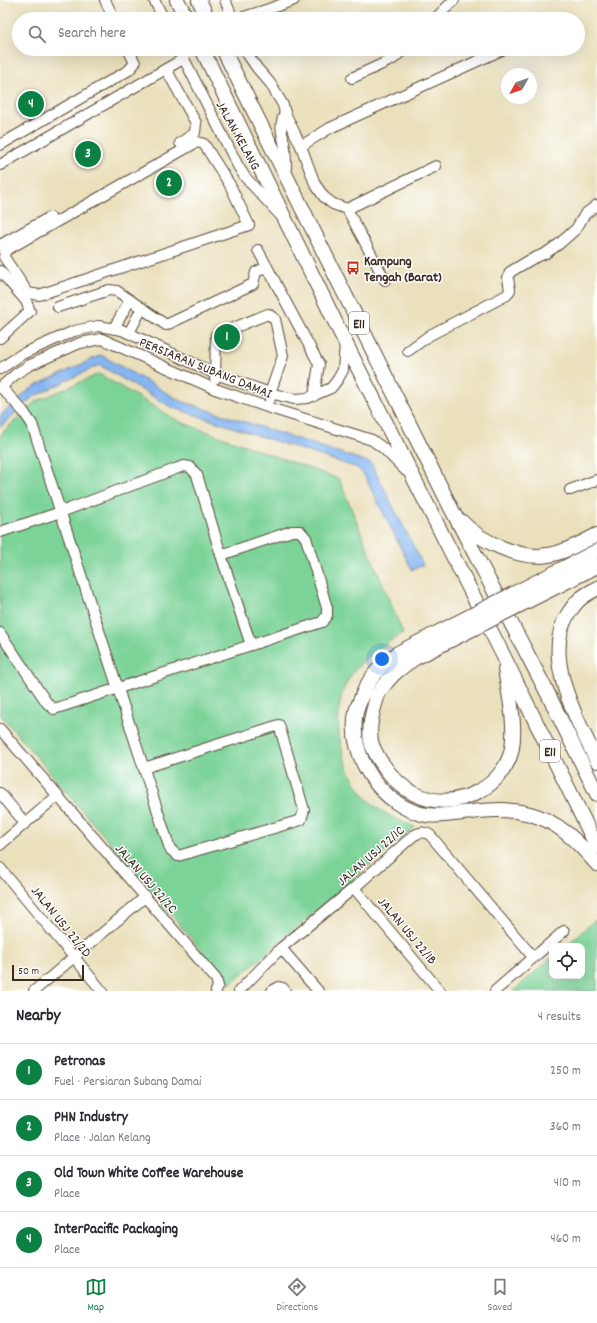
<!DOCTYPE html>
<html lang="en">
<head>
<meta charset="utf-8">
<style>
  :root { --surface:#fff; --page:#f2f2f3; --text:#2b2b33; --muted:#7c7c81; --line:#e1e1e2; --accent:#0b8043 }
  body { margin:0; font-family:Dekko,sans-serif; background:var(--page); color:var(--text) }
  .controls { position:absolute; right:12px; bottom:12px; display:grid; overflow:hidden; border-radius:8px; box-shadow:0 4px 16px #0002 }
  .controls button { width:36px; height:36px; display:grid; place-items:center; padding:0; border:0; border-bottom:1px solid var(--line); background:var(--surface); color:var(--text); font:20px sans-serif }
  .compass { position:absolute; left:501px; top:68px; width:36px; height:36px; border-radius:50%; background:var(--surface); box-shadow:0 4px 16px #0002; rotate:230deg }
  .scale { position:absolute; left:12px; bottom:10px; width:72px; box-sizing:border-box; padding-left:4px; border:2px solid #3b2a1e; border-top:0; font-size:11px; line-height:14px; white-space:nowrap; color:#3b2a1e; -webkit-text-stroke:3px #fff; paint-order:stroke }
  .you { position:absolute; left:382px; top:659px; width:14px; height:14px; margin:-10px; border:3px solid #fff; border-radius:50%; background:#1a73e8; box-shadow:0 0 0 6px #1a73e833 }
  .badge { display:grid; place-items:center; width:26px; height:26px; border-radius:50%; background:var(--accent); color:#fff; font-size:13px; font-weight:700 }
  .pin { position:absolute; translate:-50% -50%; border:2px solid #fff; box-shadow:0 1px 4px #0006 }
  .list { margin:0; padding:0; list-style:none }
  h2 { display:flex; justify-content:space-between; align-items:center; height:52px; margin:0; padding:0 16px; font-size:17px }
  h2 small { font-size:13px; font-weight:400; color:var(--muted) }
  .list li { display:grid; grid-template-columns:26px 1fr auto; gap:12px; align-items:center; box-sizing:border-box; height:56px; padding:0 16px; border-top:1px solid var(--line) }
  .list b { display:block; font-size:15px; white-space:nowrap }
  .list p { margin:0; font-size:13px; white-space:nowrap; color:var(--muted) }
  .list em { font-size:13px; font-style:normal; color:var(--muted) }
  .icon { flex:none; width:22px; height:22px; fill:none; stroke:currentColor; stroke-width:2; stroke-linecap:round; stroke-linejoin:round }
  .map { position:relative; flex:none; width:597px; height:991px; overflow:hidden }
  .search { position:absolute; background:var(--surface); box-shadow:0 4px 16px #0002; left:12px; right:12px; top:12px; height:44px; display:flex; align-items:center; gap:10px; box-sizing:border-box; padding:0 14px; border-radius:22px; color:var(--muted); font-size:15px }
  .sheet { height:276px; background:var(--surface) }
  nav { display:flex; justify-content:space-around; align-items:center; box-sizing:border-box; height:56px; border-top:1px solid var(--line); background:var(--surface); font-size:11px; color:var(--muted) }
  nav a { display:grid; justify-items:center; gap:2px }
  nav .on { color:var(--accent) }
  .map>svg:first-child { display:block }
</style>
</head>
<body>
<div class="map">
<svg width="597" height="991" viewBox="0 0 597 991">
  <rect width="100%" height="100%" fill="#fff"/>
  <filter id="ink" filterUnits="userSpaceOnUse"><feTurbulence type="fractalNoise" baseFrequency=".025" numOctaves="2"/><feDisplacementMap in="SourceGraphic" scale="8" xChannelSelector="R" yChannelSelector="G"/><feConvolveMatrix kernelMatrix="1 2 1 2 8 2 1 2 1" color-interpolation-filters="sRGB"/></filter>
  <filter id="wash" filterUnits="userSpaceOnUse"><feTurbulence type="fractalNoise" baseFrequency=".012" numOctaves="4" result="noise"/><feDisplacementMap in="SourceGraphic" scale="16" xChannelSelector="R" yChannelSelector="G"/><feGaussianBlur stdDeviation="0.9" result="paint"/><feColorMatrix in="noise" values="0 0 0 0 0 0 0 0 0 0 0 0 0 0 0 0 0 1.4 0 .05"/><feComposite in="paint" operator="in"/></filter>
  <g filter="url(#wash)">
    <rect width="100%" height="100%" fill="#eae0bc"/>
    <g fill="#7bd398" stroke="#5b7e5b">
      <path d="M 99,374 L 180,422 L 339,479 L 403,633 C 384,645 365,656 351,675 C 326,711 341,779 375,806 C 387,816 401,821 415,827 L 230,984 L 0,714 L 0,435 L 35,402 Z"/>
      <path d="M 595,920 L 597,924 L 597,991 L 513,991 L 552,958 L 552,976 L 582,976 L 582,946 L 566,946 Z"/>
    </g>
    <path fill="#86b6f1" stroke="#607088" d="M 101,355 L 181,401 L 371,463 L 423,565 L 412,570 L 364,475 L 357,468 L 171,407 L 99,365 L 33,397 L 0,427 L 0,416 L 24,394 L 35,386 Z"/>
  </g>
  <g filter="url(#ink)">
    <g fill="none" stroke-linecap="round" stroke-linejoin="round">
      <g stroke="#554536" stroke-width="12">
        <g id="minor">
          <path d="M 105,0 L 114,19"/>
          <path d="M 154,0 L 164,19"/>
          <path d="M 225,0 L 233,19"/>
          <path d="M 237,19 L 269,9 L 294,0"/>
          <path d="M 435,19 L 454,0"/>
          <path d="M 179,49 L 238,166 L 245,177 L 280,215"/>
          <path d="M 244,49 L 257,68 L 270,83 L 283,105 L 285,113 L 301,146 L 315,184 L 324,197 L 333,204 L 347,209 L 385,280"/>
          <path d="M 166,69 L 196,123 L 195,133 L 180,143"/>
          <path d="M 352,78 L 393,59 L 404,49"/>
          <path d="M 285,113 C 278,127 283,134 285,148 C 286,156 286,164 286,171"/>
          <path d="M 197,142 L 204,144 L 230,185 L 249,225 L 39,295 L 28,293 L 4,257 L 5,251 Z"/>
          <path d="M 0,145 L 129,70 L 135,63 L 128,49"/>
          <path d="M 301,146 L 330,128 L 504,49"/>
          <path d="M 0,165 L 183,59"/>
          <path d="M 347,209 L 436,166"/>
          <path d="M 0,245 L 50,217"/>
          <path d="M 258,250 L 319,364 L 314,396"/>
          <path d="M 0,271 L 26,301 L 30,311 L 0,338"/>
          <path d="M 58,307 L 109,290 L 117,291 L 166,325 L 253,284 L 256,272 L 267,267"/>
          <path d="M 114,328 L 130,300"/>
          <path d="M 129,333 L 142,308"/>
          <path d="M 408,351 L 430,335 L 507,295 L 510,290 L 508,278 L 510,272 L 530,260 L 546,253 L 559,244 L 576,229 L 585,214 L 597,205"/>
          <path d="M 0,369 L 22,354 L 74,331 L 98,326 L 122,330 L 216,374 L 270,393 L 294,399 L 308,398 L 331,388 L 338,379 L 343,370 L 345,343"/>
          <path d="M 215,379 L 216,335 L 268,314 L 275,319 L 283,356 L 270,393 L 270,399"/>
          <path d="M 1,387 L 23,411 L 32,424 L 170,849 L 178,856 L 301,820 L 304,810 L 279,725 L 144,768"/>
          <path d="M 0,388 L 17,373 L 30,365 L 80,343 L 102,339 L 215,389 L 270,408 L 372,440 L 383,448 L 406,471"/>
          <path d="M 570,490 L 597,480"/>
          <path d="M 0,532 L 61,512 L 178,468 L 184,466 L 190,467 L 197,475 L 221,555 L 292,531 L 300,531 L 306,538 L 327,608 L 327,615 L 322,622 L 54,709 L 47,703 L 0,633"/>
          <path d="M 221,555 L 251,645"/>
          <path d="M 0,729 L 216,979 L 218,986 L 216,991"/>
          <path d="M 0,793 L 25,823"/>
          <path d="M 0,845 L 57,796"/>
          <path d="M 0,868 L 102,991"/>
          <path d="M 354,888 L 440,991"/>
          <path d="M 281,948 L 318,991"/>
          <path d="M 34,991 L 145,897"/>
          <path d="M 239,991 L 281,948 L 354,888 L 413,836 C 420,832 424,831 430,835 L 533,957"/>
          <path d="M 272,991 L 279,987 L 283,988 L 285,991"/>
          <path d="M 495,991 L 564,931"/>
        </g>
      </g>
      <g stroke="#554536" stroke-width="16">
        <g id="highway">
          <path d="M 177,0 L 187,19"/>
          <path d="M 199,0 L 208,19"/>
          <path d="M 202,49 L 345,342 L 503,655 L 597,847"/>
          <path d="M 223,49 L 452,510 L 547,692 L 597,794"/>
          <path d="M 461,521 C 479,541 520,560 548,555 C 564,553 583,542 597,535"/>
          <path d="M 597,588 C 593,591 588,593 584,596 C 577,600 572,608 568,614 C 541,657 578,721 597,761"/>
          <path d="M 366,687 C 363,695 358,704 356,712 C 347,756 383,808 427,815 C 439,817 451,814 463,813 C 485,810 508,808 530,814 C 558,821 579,843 597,864"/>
          <path d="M 378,694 C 373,710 367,729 372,745 C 375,752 379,760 384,766 C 407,800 445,811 481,790 C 494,783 505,770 510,756 C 518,732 509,694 505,669"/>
        </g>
      </g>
      <use href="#minor" stroke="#fff" stroke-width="10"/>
      <use href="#highway" stroke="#fff" stroke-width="14"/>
      <g stroke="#554536" stroke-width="16" stroke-linecap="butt">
        <g id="highway-bridge">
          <path d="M 366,687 C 376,670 383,664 398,653 L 597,551"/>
          <path d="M 378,694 C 389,677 398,669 415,658 L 597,566"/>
        </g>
      </g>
      <use href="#highway-bridge" stroke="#fff" stroke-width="14"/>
    </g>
  </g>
  <defs>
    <g id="bus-bare" transform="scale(1.08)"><path d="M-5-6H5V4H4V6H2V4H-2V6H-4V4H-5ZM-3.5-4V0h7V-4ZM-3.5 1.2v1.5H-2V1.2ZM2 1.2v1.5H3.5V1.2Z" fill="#c8321e" stroke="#fff" stroke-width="2.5" paint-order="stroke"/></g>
  </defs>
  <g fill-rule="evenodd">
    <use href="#bus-bare" x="353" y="268"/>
  </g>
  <g text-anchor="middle" stroke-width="3" stroke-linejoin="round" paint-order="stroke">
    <g fill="#fff" stroke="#766a62" stroke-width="1">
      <rect x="349" y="312" width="20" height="22" rx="3"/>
      <rect x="540" y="740" width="20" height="22" rx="3"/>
    </g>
    <g font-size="13" font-weight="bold" fill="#3b2a1e">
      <text x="359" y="328">E11</text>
      <text x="550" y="756">E11</text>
    </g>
    <g font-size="14" fill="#3b2a1e" stroke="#fff">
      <text transform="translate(239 135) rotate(61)" y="5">JALAN KELANG</text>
      <text transform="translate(206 367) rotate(22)" y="5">PERSIARAN SUBANG DAMAI</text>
      <text transform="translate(370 855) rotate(-41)" y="5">JALAN USJ 22/1C</text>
      <text transform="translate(147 878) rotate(49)" y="5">JALAN USJ 22/2C</text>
      <text transform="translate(62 921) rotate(51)" y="5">JALAN USJ 22/2D</text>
      <text transform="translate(408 930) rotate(50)" y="5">JALAN USJ 22/1B</text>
    </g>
    <g font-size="14" font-weight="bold" fill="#3b2a1e" stroke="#fff" text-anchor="start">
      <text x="364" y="265">Kampung<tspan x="364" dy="16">Tengah (Barat)</tspan></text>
    </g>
  </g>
</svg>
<div class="controls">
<button><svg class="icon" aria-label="locate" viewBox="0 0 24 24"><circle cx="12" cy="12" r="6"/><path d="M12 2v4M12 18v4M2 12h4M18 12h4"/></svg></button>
</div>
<svg class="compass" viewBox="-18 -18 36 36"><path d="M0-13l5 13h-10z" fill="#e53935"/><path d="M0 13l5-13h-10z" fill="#7c7c81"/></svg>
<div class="scale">50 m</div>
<div class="you"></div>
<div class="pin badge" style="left:227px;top:337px">1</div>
<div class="pin badge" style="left:169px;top:183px">2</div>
<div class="pin badge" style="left:88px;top:154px">3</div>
<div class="pin badge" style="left:31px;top:104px">4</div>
<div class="search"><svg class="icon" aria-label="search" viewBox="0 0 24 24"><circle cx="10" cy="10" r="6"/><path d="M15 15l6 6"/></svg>Search here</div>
</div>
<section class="sheet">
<h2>Nearby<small>4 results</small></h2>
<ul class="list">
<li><span class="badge">1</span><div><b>Petronas</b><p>Fuel · Persiaran Subang Damai</p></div><em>250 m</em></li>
<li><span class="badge">2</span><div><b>PHN Industry</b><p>Place · Jalan Kelang</p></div><em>360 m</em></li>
<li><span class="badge">3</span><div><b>Old Town White Coffee Warehouse</b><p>Place</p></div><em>410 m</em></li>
<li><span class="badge">4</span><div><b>InterPacific Packaging</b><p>Place</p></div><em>460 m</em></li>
</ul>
</section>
<nav>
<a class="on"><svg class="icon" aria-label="map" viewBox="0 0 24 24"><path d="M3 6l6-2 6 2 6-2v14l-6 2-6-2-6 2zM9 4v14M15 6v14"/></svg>Map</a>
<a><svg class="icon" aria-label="directions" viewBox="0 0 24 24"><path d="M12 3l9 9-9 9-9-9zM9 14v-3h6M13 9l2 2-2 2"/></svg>Directions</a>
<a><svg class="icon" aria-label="saved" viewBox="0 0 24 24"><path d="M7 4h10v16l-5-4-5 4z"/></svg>Saved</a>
</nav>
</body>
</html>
